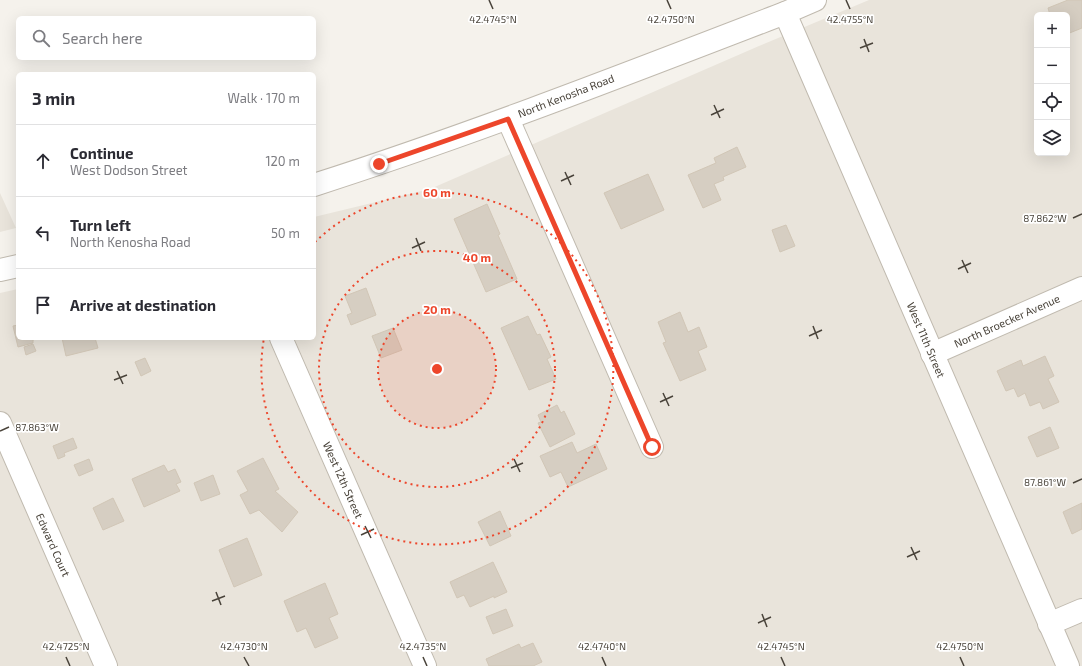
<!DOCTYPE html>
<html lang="en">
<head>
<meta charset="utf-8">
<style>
  :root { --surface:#fff; --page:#f2f2f3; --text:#2b2b33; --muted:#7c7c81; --line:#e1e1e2 }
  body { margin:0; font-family:"Exo 2",sans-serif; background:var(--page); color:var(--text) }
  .controls { position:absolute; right:12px; top:12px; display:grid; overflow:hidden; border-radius:6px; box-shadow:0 4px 16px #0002 }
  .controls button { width:36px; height:36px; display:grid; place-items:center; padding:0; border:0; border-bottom:1px solid var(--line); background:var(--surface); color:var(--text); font:20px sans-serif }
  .stop { position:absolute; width:12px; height:12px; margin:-9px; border:3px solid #ed462b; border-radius:50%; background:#fff }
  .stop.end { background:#ed462b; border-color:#fff; box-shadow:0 1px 4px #0008 }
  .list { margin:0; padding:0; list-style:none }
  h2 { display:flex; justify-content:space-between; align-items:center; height:52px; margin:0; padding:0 16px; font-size:17px }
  h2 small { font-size:13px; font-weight:400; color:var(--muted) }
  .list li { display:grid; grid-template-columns:26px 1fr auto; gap:12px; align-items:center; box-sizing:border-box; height:72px; padding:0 16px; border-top:1px solid var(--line) }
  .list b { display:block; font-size:15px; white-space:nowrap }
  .list p { margin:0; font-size:13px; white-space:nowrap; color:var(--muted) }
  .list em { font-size:13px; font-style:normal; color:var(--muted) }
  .icon { flex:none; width:22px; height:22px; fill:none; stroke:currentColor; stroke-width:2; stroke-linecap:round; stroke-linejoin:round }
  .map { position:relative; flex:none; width:1082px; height:666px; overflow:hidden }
  .search { position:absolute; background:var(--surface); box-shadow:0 4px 16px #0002; left:16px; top:16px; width:300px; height:44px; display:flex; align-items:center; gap:10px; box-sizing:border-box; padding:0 14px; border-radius:6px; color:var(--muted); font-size:15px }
  .panel { position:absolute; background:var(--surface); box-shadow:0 4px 16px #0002; left:16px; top:72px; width:300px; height:268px; border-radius:6px }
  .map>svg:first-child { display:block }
</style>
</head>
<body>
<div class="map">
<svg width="1082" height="666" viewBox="0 0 1082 666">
  <rect width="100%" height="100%" fill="#f5f2ec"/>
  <g fill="#e9e4db" fill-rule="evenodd">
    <path d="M 869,0 L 1082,0 L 1082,666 L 0,666 L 0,293 L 18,289 L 18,338 L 314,338 L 314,217 L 430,189 L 759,46 ZM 1037,15 L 1067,15 L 1067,153 L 1037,153 Z"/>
    <path d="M 0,193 L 16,228 L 0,232 Z"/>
  </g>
  <g fill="#d6cec2" stroke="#d1c6b6">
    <path d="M 1068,0 L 1082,0 L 1082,28 L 1067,34 L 1067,15 L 1050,15 L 1048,8 Z"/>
    <path d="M 737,147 L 746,167 L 723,177 L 724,180 L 714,184 L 721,200 L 703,208 L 688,175 L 716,163 L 714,158 Z"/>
    <path d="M 648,174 L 664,210 L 621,229 L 604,193 Z"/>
    <path d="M 487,204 L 500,234 L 498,235 L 517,279 L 486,292 L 454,219 Z"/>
    <path d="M 786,225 L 795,246 L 780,252 L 772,230 Z"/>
    <path d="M 366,288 L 376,315 L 351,325 L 347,315 L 352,313 L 345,296 Z"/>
    <path d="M 680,312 L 688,332 L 699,327 L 707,347 L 698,351 L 706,370 L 680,381 L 663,343 L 666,342 L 658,322 Z"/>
    <path d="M 528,316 L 537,335 L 540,334 L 551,357 L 547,359 L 556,379 L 529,390 L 501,328 Z"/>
    <path d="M 18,325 L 18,338 L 34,338 L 35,339 L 33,340 L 33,343 L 18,347 L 13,326 Z"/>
    <path d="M 393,328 L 402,350 L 381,358 L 372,336 Z"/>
    <path d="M 62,338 L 95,338 L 98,348 L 66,356 Z"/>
    <path d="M 33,344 L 36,351 L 26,355 L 24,347 Z"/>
    <path d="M 1045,356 L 1054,376 L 1048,379 L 1059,402 L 1043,409 L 1040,402 L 1030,406 L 1025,393 L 1018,397 L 1014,388 L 1006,391 L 997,371 L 1021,360 L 1023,366 Z"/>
    <path d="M 145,358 L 151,371 L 141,376 L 135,362 Z"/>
    <path d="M 557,405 L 561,413 L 564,411 L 575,434 L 550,447 L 538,423 L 541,422 L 538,415 Z"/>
    <path d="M 1050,427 L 1059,448 L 1037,457 L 1028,437 Z"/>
    <path d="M 73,438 L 77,448 L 64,453 L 65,456 L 58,459 L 53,446 Z"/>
    <path d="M 572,442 L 577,453 L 596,444 L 607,469 L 568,487 L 561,472 L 550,477 L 540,456 Z"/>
    <path d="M 263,458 L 279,489 L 275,491 L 298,512 L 282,532 L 259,510 L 250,514 L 240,495 L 248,491 L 237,471 Z"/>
    <path d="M 89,459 L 93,470 L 79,476 L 74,465 Z"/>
    <path d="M 164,465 L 168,472 L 175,469 L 181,482 L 176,484 L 180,491 L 144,507 L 132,479 Z"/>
    <path d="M 213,475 L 220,494 L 201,501 L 194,483 Z"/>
    <path d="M 113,498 L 124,521 L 103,530 L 93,508 Z"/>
    <path d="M 1082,503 L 1082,529 L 1072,534 L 1063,512 Z"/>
    <path d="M 500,511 L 511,536 L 490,546 L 478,522 Z"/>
    <path d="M 247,538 L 262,575 L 234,587 L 219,550 Z"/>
    <path d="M 493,562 L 507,592 L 494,598 L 494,596 L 470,607 L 464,595 L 457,598 L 450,582 Z"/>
    <path d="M 325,583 L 338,614 L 329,618 L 338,638 L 315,648 L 306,628 L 297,632 L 284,601 Z"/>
    <path d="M 506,609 L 513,626 L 493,634 L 486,617 Z"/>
    <path d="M 533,643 L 542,662 L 533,666 L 489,666 L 486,659 L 519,644 L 521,648 Z"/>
  </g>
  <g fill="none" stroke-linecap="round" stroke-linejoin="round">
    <g stroke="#c0baaf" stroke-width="24">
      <g id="minor">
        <path d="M 785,13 L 1068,666"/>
        <path d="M 508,119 L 652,447"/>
        <path d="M 281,338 L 425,666"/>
        <path d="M 932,354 L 1082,288"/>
        <path d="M 0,423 L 106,666"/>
        <path d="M 1049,624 L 1082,610"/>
      </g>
    </g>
    <g stroke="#c0baaf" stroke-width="24">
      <g id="tertiary">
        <path d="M 314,185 C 473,134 629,73 785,13 L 815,0"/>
        <path d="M 0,270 L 18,266"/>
      </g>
    </g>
    <use href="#minor" stroke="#fff" stroke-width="22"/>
    <use href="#tertiary" stroke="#fff" stroke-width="22"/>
  </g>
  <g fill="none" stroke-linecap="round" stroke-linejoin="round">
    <path stroke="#ed462b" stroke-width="5" d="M 379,164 L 508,119 L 652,447"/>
  </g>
  <path fill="none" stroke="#49433a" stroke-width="1.5" d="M 489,0 L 493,9M 667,0 L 671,9M 846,0 L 850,9M 864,39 L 869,52M 860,48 L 873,43M 714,105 L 720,118M 711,115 L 724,109M 565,172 L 571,185M 561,181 L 574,175M 1073,218 L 1082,214M 416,238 L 421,251M 412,248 L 425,242M 962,260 L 968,273M 958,269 L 971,263M 813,326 L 818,339M 809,336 L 822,330M 117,371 L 123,384M 114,380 L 127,375M 663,393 L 669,406M 660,402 L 673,396M 0,431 L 9,427M 514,459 L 520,472M 511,468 L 523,463M 1073,483 L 1082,479M 365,526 L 371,538M 361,535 L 374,529M 911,547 L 917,560M 907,557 L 920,551M 216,592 L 221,605M 212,601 L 225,596M 762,614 L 767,627M 758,623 L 771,617M 66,657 L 70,666M 244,657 L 249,666M 423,657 L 427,666M 602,657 L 606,666M 781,657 L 785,666M 960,657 L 964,666"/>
  <circle cx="437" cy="369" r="59" fill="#ed462b" fill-opacity=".12"/>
  <g fill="none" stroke="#ed462b" stroke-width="2" stroke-dasharray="2 4">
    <circle cx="437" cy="369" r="59"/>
    <circle cx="437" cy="369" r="118"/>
    <path d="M315 242A176 176 0 1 1 264 338"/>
  </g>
  <g text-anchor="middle" stroke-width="3.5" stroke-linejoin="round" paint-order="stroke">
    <g font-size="11" fill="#49433a" stroke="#fff">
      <text transform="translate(566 96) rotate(-21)" y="4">North Kenosha Road</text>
      <text transform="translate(1007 321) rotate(-24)" y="4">North Broecker Avenue</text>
      <text transform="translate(926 340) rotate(67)" y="4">West 11th Street</text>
      <text transform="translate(343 480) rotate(66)" y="4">West 12th Street</text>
      <text transform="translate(53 545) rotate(66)" y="4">Edward Court</text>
    </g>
  </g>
  <g font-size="10" text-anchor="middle" fill="#49433a" stroke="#fff" stroke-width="3.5" stroke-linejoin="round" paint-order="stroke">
    <text x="493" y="23">42.4745°N</text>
    <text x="671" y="23">42.4750°N</text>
    <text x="850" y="23">42.4755°N</text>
    <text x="1045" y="222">87.862°W</text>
    <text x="37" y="431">87.863°W</text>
    <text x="1045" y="486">87.861°W</text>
    <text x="66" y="650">42.4725°N</text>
    <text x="244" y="650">42.4730°N</text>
    <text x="423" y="650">42.4735°N</text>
    <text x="602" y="650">42.4740°N</text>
    <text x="781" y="650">42.4745°N</text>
    <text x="960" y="650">42.4750°N</text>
  </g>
  <circle cx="437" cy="369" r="6" fill="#ed462b" stroke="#fff" stroke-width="2"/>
  <g font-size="12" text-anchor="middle" font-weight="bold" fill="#ed462b" stroke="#fff" stroke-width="3.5" stroke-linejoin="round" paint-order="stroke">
    <text x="437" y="197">60 m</text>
    <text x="477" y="262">40 m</text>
    <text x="437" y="314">20 m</text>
  </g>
</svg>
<div class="controls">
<button>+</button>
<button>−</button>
<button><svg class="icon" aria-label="locate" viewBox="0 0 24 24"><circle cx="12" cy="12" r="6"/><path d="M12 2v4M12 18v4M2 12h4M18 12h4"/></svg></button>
<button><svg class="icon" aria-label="layers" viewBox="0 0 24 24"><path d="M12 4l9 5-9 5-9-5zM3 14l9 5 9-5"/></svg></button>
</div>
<div class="stop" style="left:652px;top:447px"></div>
<div class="stop end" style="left:379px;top:164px"></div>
<div class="search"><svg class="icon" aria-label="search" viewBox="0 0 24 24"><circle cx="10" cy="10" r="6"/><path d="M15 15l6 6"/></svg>Search here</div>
<section class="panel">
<h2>3 min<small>Walk · 170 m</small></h2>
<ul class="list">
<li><svg class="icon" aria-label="ahead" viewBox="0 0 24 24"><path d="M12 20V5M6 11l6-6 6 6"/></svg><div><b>Continue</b><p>West Dodson Street</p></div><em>120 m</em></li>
<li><svg class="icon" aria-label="left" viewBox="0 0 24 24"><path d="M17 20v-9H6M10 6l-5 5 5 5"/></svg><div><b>Turn left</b><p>North Kenosha Road</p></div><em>50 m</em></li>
<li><svg class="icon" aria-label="arrive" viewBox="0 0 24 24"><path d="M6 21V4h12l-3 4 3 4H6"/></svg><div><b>Arrive at destination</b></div></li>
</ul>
</section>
</div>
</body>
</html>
